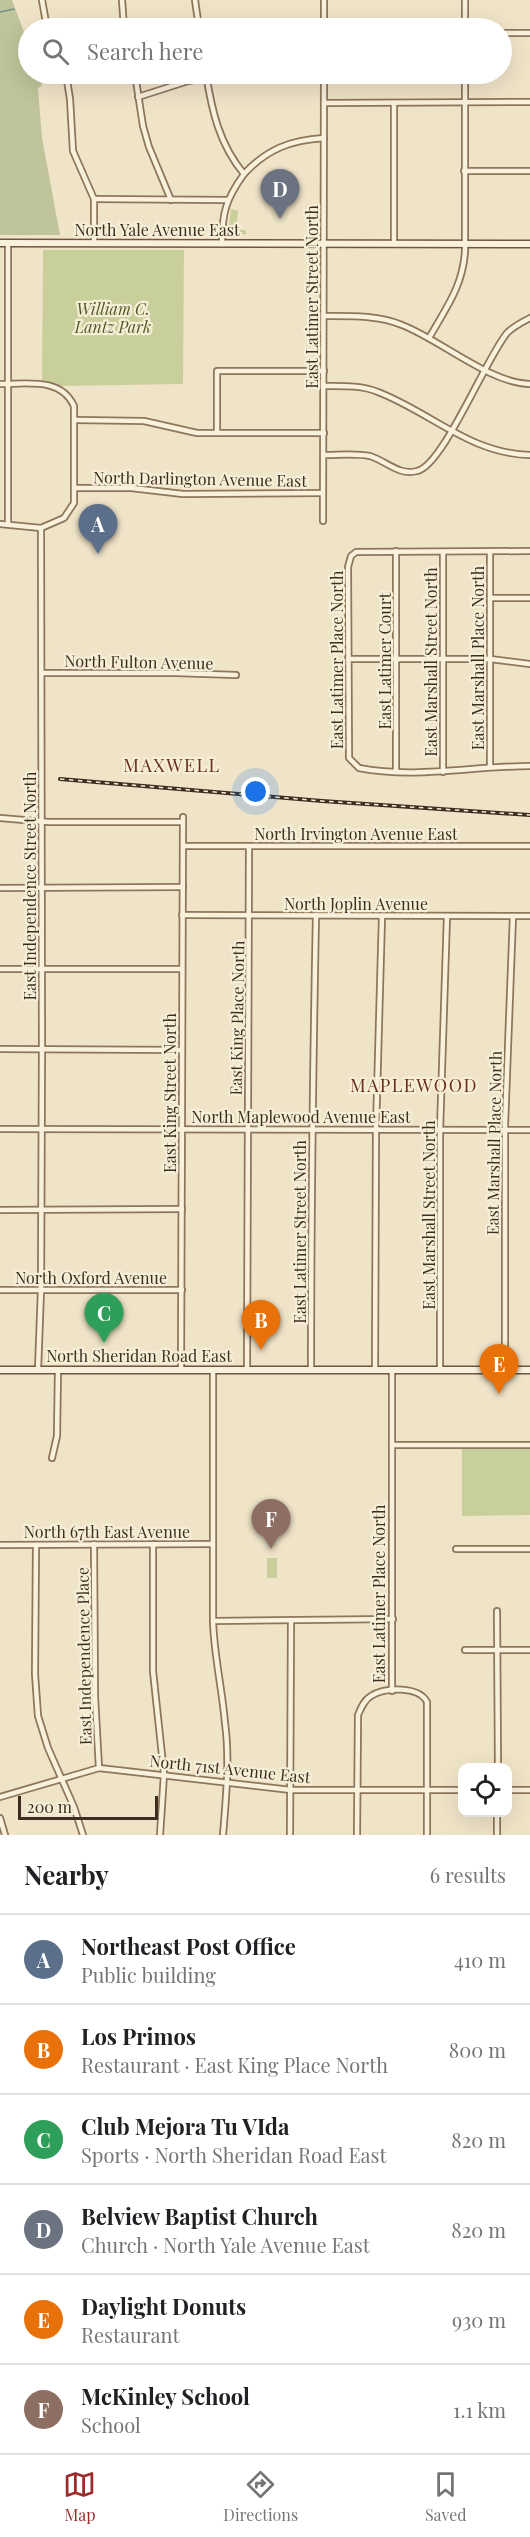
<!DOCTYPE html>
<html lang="en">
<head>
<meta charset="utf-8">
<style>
  :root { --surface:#fff; --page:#f2f2f2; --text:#202124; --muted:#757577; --line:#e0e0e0; --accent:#9e2a2b }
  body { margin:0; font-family:"Playfair Display",serif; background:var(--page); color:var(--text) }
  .controls { position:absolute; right:18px; bottom:18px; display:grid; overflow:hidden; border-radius:12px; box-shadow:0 6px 24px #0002 }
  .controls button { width:54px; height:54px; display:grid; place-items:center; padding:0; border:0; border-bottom:2px solid var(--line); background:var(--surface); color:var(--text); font:30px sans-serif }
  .scale { position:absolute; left:18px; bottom:15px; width:140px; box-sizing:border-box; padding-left:6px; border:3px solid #3d2e20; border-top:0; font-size:16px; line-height:21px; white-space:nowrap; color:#3d2e20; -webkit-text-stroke:4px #f7eed8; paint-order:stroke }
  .you { position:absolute; left:256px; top:792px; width:21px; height:21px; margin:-15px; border:4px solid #fff; border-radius:50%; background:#1a73e8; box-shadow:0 0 0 9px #1a73e833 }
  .badge { display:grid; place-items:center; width:39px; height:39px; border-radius:50%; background:var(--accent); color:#fff; font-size:20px; font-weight:700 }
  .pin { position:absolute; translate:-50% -50px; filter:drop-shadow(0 2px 3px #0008) }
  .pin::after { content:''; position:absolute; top:32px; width:21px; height:18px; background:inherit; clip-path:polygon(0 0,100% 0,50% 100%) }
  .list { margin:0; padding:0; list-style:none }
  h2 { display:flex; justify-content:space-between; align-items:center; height:78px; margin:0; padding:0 24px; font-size:26px }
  h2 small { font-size:20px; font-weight:400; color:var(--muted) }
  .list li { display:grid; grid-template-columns:39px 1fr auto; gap:18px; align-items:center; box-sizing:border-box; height:90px; padding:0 24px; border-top:2px solid var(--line) }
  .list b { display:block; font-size:22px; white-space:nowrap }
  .list p { margin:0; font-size:20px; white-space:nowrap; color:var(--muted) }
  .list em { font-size:20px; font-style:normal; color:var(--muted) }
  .icon { flex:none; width:33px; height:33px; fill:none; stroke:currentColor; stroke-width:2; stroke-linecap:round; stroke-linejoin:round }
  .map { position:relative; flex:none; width:530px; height:1835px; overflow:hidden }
  .search { position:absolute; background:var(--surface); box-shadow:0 6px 24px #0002; left:18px; right:18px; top:18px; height:66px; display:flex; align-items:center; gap:15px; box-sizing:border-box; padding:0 21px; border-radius:33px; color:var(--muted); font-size:22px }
  .sheet { height:618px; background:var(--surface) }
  nav { display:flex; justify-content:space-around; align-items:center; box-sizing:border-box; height:84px; border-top:2px solid var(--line); background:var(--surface); font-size:16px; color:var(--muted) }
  nav a { display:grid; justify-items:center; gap:3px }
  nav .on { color:var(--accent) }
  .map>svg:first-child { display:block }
</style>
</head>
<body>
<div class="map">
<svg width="530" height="1835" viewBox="0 0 530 1835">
  <rect width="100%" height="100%" fill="#f0e4c8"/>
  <g fill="#c9cf9b">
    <path d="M 231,209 L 238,211 L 236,229 L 245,230 L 247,234 L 228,235 Z"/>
    <path d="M 43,250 L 184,250 L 183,384 L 61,386 L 42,381 Z"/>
    <path d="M 462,1447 L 530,1447 L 530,1515 L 462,1516 Z"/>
    <rect x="267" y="1558" width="10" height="20"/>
  </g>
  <path fill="#bfc49a" d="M 0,0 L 12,0 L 28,43 L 28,74 L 38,74 L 42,86 L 38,88 L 42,138 L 60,235 L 0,235 Z"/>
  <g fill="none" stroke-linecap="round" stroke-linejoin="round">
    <path stroke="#6f938a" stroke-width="1.5" d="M 0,12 L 14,9"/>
    <g stroke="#8d765c" stroke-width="8">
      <g id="minor">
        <path d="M 42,0 L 47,28"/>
        <path d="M 122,0 L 124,28"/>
        <path d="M 195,0 L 199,28"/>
        <path d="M 324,0 L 324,28"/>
        <path d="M 465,0 L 465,28"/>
        <path d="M 502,33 L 530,33"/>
        <path d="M 66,74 L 70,99 L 73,151 L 94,199 L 94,243"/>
        <path d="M 135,74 L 143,126 L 149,147 L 171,200"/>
        <path d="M 206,74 C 212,111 219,144 244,174 C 226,199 222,213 222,243"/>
        <path d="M 138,97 L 188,81 L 231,74"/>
        <path d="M 324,103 L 530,102"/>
        <path d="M 464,171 L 530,171"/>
        <path d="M 244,174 C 267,149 291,140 324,138"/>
        <path d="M 94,199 L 227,200"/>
        <path d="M 394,244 L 394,103"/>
        <path d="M 324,316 C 350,316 378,315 402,325 C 441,340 489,383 530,384"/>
        <path d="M 429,338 C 446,308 463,286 465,251 L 465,74"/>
        <path d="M 0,384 C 27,384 61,377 74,406 L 74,503 L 64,518 L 41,528"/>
        <path d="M 324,386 C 342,386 361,385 378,392 C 430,412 471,454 530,455"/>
        <path d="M 76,420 L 144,421 L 197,433 L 324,433"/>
        <path d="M 217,433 L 217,371 L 324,371"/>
        <path d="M 324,455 C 338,455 355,453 370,456 C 386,461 399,476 417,471 C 443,466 486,358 507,333 C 513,327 522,322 530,318"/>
        <path d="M 76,488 L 131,488 L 183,494 L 323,493"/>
        <path d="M 323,521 L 324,74"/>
        <path d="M 0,524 L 41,528"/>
        <path d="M 8,524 L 8,243"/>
        <path d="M 396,551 L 396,771"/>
        <path d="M 490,551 L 490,766"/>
        <path d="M 530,551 L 356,552 L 351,556 L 348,567 L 349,758 L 359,768 C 416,779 472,766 530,766"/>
        <path d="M 492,598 L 530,598"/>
        <path d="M 348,659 L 490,659 L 530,664"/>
        <path d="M 42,673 L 176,673 L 236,675"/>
        <path d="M 443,772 L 443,552"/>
        <path d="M 0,818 L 48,822 L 183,822"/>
        <path d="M 183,846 L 530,846"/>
        <path d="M 0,888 L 183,887"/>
        <path d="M 182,915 L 530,916"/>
        <path d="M 0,969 L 182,969"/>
        <path d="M 0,1049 L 182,1050"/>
        <path d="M 0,1129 L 530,1130"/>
        <path d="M 0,1210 L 182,1209"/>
        <path d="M 0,1290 L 182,1290"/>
        <path d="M 38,1370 L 41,1290 L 42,1049 L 41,528"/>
        <path d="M 181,1370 L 183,817"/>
        <path d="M 213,1370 L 213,1621 C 214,1655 222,1688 225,1723 C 230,1760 226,1798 223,1835"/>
        <path d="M 247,1370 L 249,847"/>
        <path d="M 311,1370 C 311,1218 313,1067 316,915"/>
        <path d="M 375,1370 L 376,1129 L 382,916"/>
        <path d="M 392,1370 L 392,1691"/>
        <path d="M 440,1370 L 440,1130 L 447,916"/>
        <path d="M 505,1370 L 505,1125 L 513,916"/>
        <path d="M 392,1445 L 530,1445"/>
        <path d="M 52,1458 L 57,1436 L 58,1370"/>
        <path d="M 94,1544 L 95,1697 L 99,1768"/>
        <path d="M 153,1544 L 153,1671 L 164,1774 L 160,1835"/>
        <path d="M 0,1545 L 213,1544"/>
        <path d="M 36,1545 L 35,1674 L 38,1716 L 48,1748 L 74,1807 L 83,1835"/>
        <path d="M 456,1549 L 530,1549"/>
        <path d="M 497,1611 L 498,1768"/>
        <path d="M 213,1621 L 393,1619"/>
        <path d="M 465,1650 L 530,1650"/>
        <path d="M 508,1790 L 530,1790"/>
        <path d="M 0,1797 L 99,1768 L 291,1790 L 462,1790"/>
        <path d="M 0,1818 L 5,1835"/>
        <path d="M 290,1835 L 291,1620"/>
        <path d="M 357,1835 L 358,1715 C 361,1708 364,1700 371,1696 C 385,1687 419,1686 427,1702 L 427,1835"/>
        <path d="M 497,1835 L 497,1812"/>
      </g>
    </g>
    <g stroke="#6f573f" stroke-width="9">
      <g id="secondary">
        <path d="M 0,243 L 530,244"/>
        <path d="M 0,1370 L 530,1370"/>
      </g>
    </g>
    <use href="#minor" stroke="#faf1dc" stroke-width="4.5"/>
    <use href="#secondary" stroke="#faf1dc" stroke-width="6"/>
    <g stroke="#3d2e20" stroke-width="4">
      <path id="rail" d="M 60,779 L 322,801 L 530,815"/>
    </g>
    <use href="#rail" stroke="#f7eed8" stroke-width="1.5" stroke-dasharray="4.5" stroke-linecap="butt"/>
  </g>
  <g text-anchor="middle" stroke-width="4.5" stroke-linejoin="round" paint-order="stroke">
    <g font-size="16" fill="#3d2e20" stroke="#f7eed8">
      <text x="157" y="236">North Yale Avenue East</text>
      <text transform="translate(312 297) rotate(-90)" y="6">East Latimer Street North</text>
      <text transform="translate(200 479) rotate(1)" y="6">North Darlington Avenue East</text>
      <text transform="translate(478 658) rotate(-90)" y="6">East Marshall Place North</text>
      <text transform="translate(337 660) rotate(-90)" y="6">East Latimer Place North</text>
      <text transform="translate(385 661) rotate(-90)" y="6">East Latimer Court</text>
      <text transform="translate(139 662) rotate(1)" y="6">North Fulton Avenue</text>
      <text transform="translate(431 662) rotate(-90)" y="6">East Marshall Street North</text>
      <text x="356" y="840">North Irvington Avenue East</text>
      <text transform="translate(30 886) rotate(-90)" y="6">East Independence Street North</text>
      <text x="356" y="910">North Joplin Avenue</text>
      <text transform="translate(237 1018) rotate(-89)" y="6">East King Place North</text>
      <text transform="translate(170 1093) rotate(-90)" y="6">East King Street North</text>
      <text x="301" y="1123">North Maplewood Avenue East</text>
      <text transform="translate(494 1143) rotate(-89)" y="6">East Marshall Place North</text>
      <text transform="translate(429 1215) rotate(-90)" y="6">East Marshall Street North</text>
      <text transform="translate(300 1232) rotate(-90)" y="6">East Latimer Street North</text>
      <text x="91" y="1284">North Oxford Avenue</text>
      <text x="139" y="1362">North Sheridan Road East</text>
      <text x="107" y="1538">North 67th East Avenue</text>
      <text transform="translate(379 1594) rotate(-90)" y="6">East Latimer Place North</text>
      <text transform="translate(84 1656) rotate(-91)" y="6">East Independence Place</text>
      <text transform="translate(230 1769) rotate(6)" y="6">North 71st Avenue East</text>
    </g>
    <g font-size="16" font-style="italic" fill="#4d5a26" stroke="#f7eed8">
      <text x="113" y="315">William C.<tspan x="113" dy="18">Lantz Park</tspan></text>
    </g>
    <g font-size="18" letter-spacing="1.5" fill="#6b2e1e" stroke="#f7eed8">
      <text x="172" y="772">MAXWELL</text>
      <text x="414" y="1092">MAPLEWOOD</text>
    </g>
  </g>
</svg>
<div class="controls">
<button><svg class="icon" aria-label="locate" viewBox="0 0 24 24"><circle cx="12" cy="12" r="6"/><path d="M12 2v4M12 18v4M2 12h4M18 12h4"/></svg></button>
</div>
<div class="scale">200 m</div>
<div class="you"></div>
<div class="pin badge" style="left:98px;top:554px;background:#5c6f8a">A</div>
<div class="pin badge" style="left:261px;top:1350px;background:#e8710a">B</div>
<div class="pin badge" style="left:104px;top:1343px;background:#2e9e5b">C</div>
<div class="pin badge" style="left:280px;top:219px;background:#6b7280">D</div>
<div class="pin badge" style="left:499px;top:1394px;background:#e8710a">E</div>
<div class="pin badge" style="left:271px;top:1549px;background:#8d6e63">F</div>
<div class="search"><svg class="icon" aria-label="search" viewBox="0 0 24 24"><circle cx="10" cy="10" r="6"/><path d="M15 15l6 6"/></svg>Search here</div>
</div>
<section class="sheet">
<h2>Nearby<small>6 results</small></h2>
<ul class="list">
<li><span class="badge" style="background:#5c6f8a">A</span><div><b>Northeast Post Office</b><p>Public building</p></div><em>410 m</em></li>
<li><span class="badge" style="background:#e8710a">B</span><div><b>Los Primos</b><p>Restaurant · East King Place North</p></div><em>800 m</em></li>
<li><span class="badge" style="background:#2e9e5b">C</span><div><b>Club Mejora Tu VIda</b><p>Sports · North Sheridan Road East</p></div><em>820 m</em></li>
<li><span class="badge" style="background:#6b7280">D</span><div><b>Belview Baptist Church</b><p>Church · North Yale Avenue East</p></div><em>820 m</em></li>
<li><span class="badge" style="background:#e8710a">E</span><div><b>Daylight Donuts</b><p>Restaurant</p></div><em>930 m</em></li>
<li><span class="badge" style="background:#8d6e63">F</span><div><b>McKinley School</b><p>School</p></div><em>1.1 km</em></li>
</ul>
</section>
<nav>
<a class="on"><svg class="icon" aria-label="map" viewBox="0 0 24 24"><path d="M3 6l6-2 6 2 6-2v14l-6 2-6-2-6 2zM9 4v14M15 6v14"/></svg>Map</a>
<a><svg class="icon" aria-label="directions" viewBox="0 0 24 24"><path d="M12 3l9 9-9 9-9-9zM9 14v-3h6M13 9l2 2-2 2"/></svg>Directions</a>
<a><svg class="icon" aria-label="saved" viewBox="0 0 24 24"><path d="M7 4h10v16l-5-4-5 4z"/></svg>Saved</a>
</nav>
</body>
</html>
